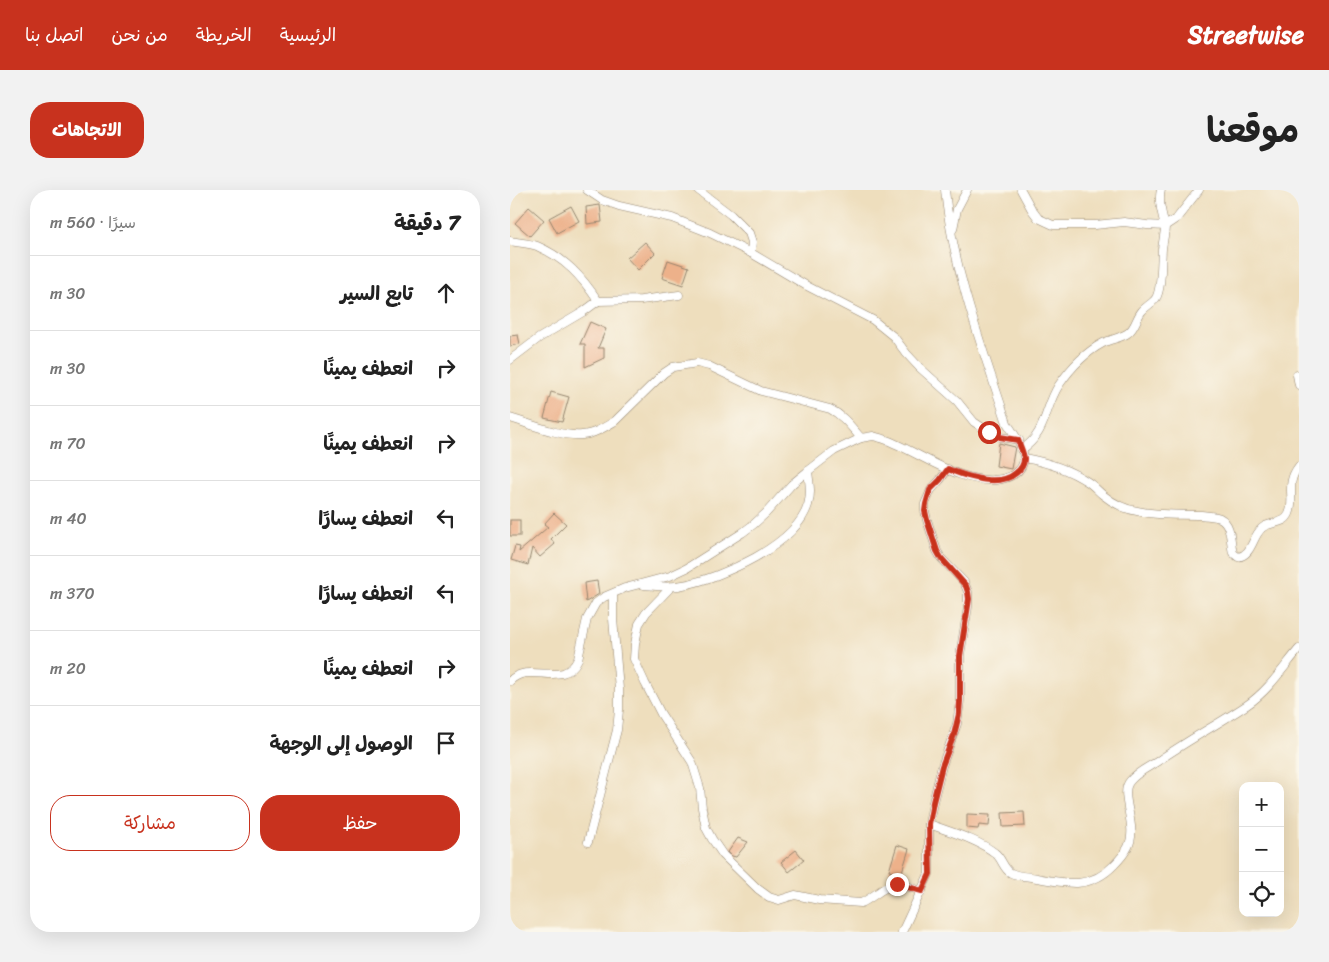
<!DOCTYPE html>
<html lang="ar">
<head>
<meta charset="utf-8">
<style>
  :root { --surface:#fff; --page:#f2f2f2; --text:#222; --muted:#767676; --line:#e0e0e0; --accent:#c8321e }
  body { margin:0; font-family:Sriracha,"Playpen Sans Arabic",sans-serif; background:var(--page); color:var(--text); direction:rtl }
  .controls { position:absolute; right:15px; bottom:15px; display:grid; overflow:hidden; border-radius:10px; box-shadow:0 5px 20px #0002 }
  .controls button { width:45px; height:45px; display:grid; place-items:center; padding:0; border:0; border-bottom:1px solid var(--line); background:var(--surface); color:var(--text); font:25px sans-serif }
  .stop { position:absolute; width:15px; height:15px; margin:-11px; border:4px solid #c8321e; border-radius:50%; background:#fff }
  .stop.end { background:#c8321e; border-color:#fff; box-shadow:0 1px 5px #0008 }
  .list { margin:0; padding:0; list-style:none }
  h2 { display:flex; justify-content:space-between; align-items:center; height:65px; margin:0; padding:0 20px; font-size:21px }
  h2 small { font-size:16px; font-weight:400; color:var(--muted) }
  .list li { display:grid; grid-template-columns:32px 1fr auto; gap:15px; align-items:center; box-sizing:border-box; height:75px; padding:0 20px; border-top:1px solid var(--line) }
  .list b { display:block; font-size:19px; white-space:nowrap }
  .list em { font-size:16px; font-style:normal; color:var(--muted) }
  .actions { display:flex; gap:10px; padding:15px 20px }
  .actions a { flex:1; padding:11px 0; border:1px solid var(--accent); border-radius:20px; text-align:center; font-size:18px; color:var(--accent) }
  .actions .main { background:var(--accent); color:#fff }
  .icon { flex:none; width:28px; height:28px; fill:none; stroke:currentColor; stroke-width:2; stroke-linecap:round; stroke-linejoin:round }
  .map { position:relative; flex:none; width:789px; height:742px; overflow:hidden; direction:ltr; border-radius:20px }
  header { display:flex; align-items:center; gap:30px; box-sizing:border-box; height:70px; padding:0 25px; background:var(--accent); color:#fff }
  header strong { font-size:24px }
  nav { display:flex; gap:28px; margin-inline-start:auto; font-size:18px }
  .intro { display:flex; align-items:center; justify-content:space-between; box-sizing:border-box; height:120px; padding:0 30px }
  h1 { margin:0; font-size:35px }
  .button { padding:12px 22px; border-radius:20px; background:var(--accent); color:#fff; font-size:18px; font-weight:700 }
  main { display:flex; gap:30px; padding:0 30px }
  aside { flex:1; background:var(--surface); border-radius:20px; box-shadow:0 5px 20px #0002 }
  .map>svg:first-child { display:block }
</style>
</head>
<body>
<header>
<strong>Streetwise</strong>
<nav><a>الرئيسية</a><a>الخريطة</a><a>من نحن</a><a>اتصل بنا</a></nav>
</header>
<div class="intro"><h1>موقعنا</h1><a class="button">الاتجاهات</a></div>
<main>
<div class="map">
<svg width="789" height="742" viewBox="0 0 789 742">
  <rect width="100%" height="100%" fill="#fbf7ec"/>
  <filter id="ink" filterUnits="userSpaceOnUse"><feTurbulence type="fractalNoise" baseFrequency=".02" numOctaves="2"/><feDisplacementMap in="SourceGraphic" scale="10" xChannelSelector="R" yChannelSelector="G"/><feConvolveMatrix kernelMatrix="1 2 1 2 8 2 1 2 1" color-interpolation-filters="sRGB"/></filter>
  <filter id="wash" filterUnits="userSpaceOnUse"><feTurbulence type="fractalNoise" baseFrequency=".0096" numOctaves="4" result="noise"/><feDisplacementMap in="SourceGraphic" scale="20" xChannelSelector="R" yChannelSelector="G"/><feGaussianBlur stdDeviation="1.12" result="paint"/><feColorMatrix in="noise" values="0 0 0 0 0 0 0 0 0 0 0 0 0 0 0 0 0 1.4 0 .05"/><feComposite in="paint" operator="in"/></filter>
  <g filter="url(#wash)">
    <rect width="100%" height="100%" fill="#eedebd"/>
    <g id="blocks">
      <g fill="#edb18a">
        <path d="M 90,15 L 92,32 L 77,34 L 76,17 Z"/>
        <path d="M 61,16 L 69,31 L 47,43 L 39,28 Z"/>
        <path d="M 19,17 L 34,30 L 20,46 L 5,33 Z"/>
        <path d="M 135,52 L 145,63 L 128,80 L 117,68 Z"/>
        <path d="M 158,70 L 179,77 L 173,95 L 152,88 Z"/>
        <path d="M 80,132 L 96,139 L 88,158 L 94,158 L 94,168 L 75,177 L 75,154 L 70,154 Z"/>
        <path d="M 8,145 L 10,154 L 0,156 L 0,146 Z"/>
        <path d="M 41,202 L 59,207 L 52,232 L 34,228 Z"/>
        <path d="M 489,253 L 505,257 L 501,279 L 486,276 Z"/>
        <path d="M 44,323 L 56,334 L 41,349 L 45,354 L 30,367 L 22,358 L 18,375 L 1,370 L 5,356 L 10,357 L 9,362 L 38,337 L 34,334 Z"/>
        <rect x="0" y="330" width="10" height="16"/>
        <path d="M 87,391 L 89,404 L 76,412 L 74,393 Z"/>
        <path d="M 514,622 L 515,636 L 493,637 L 492,623 Z"/>
        <path d="M 457,624 L 480,625 L 479,636 L 469,635 L 468,639 L 457,638 Z"/>
        <path d="M 228,648 L 238,652 L 226,667 L 222,666 L 218,662 Z"/>
        <path d="M 387,655 L 399,659 L 391,685 L 379,681 Z"/>
        <path d="M 286,660 L 294,670 L 279,682 L 271,672 Z"/>
      </g>
    </g>
  </g>
  <g filter="url(#ink)">
    <use href="#blocks" fill-opacity="0" stroke="#94846e" stroke-width="1"/>
    <g fill="none" stroke-linecap="round" stroke-linejoin="round">
      <g stroke="#94846e" stroke-width="9">
        <g id="minor">
          <path d="M 77,0 L 92,10 L 109,16 L 162,28 L 200,43 L 241,63 L 297,96 L 363,130 L 384,147 L 396,163 L 409,177 L 447,211 L 464,232 L 479,242 L 490,247 L 509,250"/>
          <path d="M 188,0 L 221,25 L 239,43 L 242,52 L 241,63"/>
          <path d="M 511,0 L 522,20 L 528,28 L 543,35 L 585,35 L 614,32 L 637,35 L 655,36 C 652,24 648,11 651,0"/>
          <path d="M 443,39 L 447,19 L 457,0"/>
          <path d="M 0,51 C 9,53 19,53 27,56 C 55,68 72,87 88,111 L 73,122 L 29,148 L 0,170"/>
          <path d="M 88,111 L 131,110 L 169,105"/>
          <path d="M 787,185 L 789,195"/>
          <path d="M 0,228 C 20,234 52,247 72,245 C 84,244 95,237 105,231 L 154,183 L 163,177 L 187,173 L 199,176 L 251,201 L 320,219 C 334,226 341,237 351,248"/>
          <path d="M 511,260 C 537,244 534,218 549,195 C 560,179 576,162 593,153 C 601,149 611,148 618,143 C 626,137 626,128 632,121 C 636,116 643,113 646,108 C 652,98 651,71 652,59 C 653,51 655,43 655,36 L 667,28 L 689,0"/>
          <path d="M 514,268 C 536,272 560,280 578,292 C 584,296 588,301 593,305 C 603,313 614,319 627,321 C 648,326 670,324 691,325 C 697,326 705,326 710,328 C 722,334 720,352 723,363 L 728,367 C 742,365 742,347 752,338 C 760,331 774,335 779,324 C 786,308 774,295 789,276"/>
          <path d="M 134,395 C 147,396 160,398 173,395 C 211,388 286,355 298,315 C 302,303 299,292 298,281"/>
          <path d="M 161,397 L 136,423 L 129,434 L 125,454 L 124,469 L 135,493 L 151,524 L 182,572 L 190,598 L 192,618 L 196,638 L 202,649 L 213,665 L 248,699 L 259,707 L 269,710 L 285,705 L 309,710 L 351,713 C 362,709 376,693 388,694 C 396,695 404,699 412,701"/>
          <path d="M 0,491 C 19,470 54,500 68,469 L 77,429 L 86,413 L 94,407 L 115,398 L 160,386 L 177,378 L 232,343 L 244,334 L 256,323 L 282,294 L 298,281 L 324,261 L 351,248 L 363,246 L 374,249 C 410,262 452,297 492,289 C 498,287 504,286 509,280 C 522,266 505,246 497,233 C 472,157 443,80 435,0"/>
          <path d="M 419,634 C 440,642 467,649 485,663 C 492,668 493,679 501,683 C 510,687 518,686 527,688 C 558,694 581,699 604,675 C 609,670 615,663 618,657 C 629,636 608,604 620,591 C 627,582 639,577 648,571 C 677,551 708,534 737,515 C 758,501 773,478 789,459"/>
          <path d="M 78,652 L 107,540 L 109,520 L 109,499 L 103,429 L 103,404"/>
          <path d="M 392,742 L 419,684 L 419,634 L 423,612 L 432,576 L 447,534 L 450,511 L 450,465 L 458,417 L 458,402 L 454,392 L 431,368 L 427,361 L 417,330 L 415,321 L 415,314 L 421,300 L 430,290 L 438,279"/>
        </g>
      </g>
      <use href="#minor" stroke="#fff" stroke-width="8"/>
    </g>
  </g>
  <g fill="none" stroke-linecap="round" stroke-linejoin="round" filter="url(#ink)">
    <path stroke="#c8321e" stroke-width="6" d="M 387,694 L 412,701 L 420,684 L 419,634 L 423,612 L 432,576 L 444,545 L 449,524 L 450,511 L 450,466 L 459,409 L 458,402 L 456,396 L 431,368 L 427,361 L 417,330 L 415,321 L 416,314 L 420,300 L 430,290 L 438,279 C 455,286 489,298 506,283 C 510,280 514,275 514,269 C 514,264 510,256 508,250 L 490,247 L 479,242"/>
  </g>
</svg>
<div class="controls">
<button>+</button>
<button>−</button>
<button><svg class="icon" aria-label="locate" viewBox="0 0 24 24"><circle cx="12" cy="12" r="6"/><path d="M12 2v4M12 18v4M2 12h4M18 12h4"/></svg></button>
</div>
<div class="stop" style="left:479px;top:242px"></div>
<div class="stop end" style="left:387px;top:694px"></div>
</div>
<aside>
<h2>7 دقيقة<small>سيرًا · 560 m</small></h2>
<ul class="list">
<li><svg class="icon" aria-label="ahead" viewBox="0 0 24 24"><path d="M12 20V5M6 11l6-6 6 6"/></svg><div><b>تابع السير</b></div><em>30 m</em></li>
<li><svg class="icon" aria-label="right" viewBox="0 0 24 24"><path d="M7 20v-9h11M14 6l5 5-5 5"/></svg><div><b>انعطف يمينًا</b></div><em>30 m</em></li>
<li><svg class="icon" aria-label="right" viewBox="0 0 24 24"><path d="M7 20v-9h11M14 6l5 5-5 5"/></svg><div><b>انعطف يمينًا</b></div><em>70 m</em></li>
<li><svg class="icon" aria-label="left" viewBox="0 0 24 24"><path d="M17 20v-9H6M10 6l-5 5 5 5"/></svg><div><b>انعطف يسارًا</b></div><em>40 m</em></li>
<li><svg class="icon" aria-label="left" viewBox="0 0 24 24"><path d="M17 20v-9H6M10 6l-5 5 5 5"/></svg><div><b>انعطف يسارًا</b></div><em>370 m</em></li>
<li><svg class="icon" aria-label="right" viewBox="0 0 24 24"><path d="M7 20v-9h11M14 6l5 5-5 5"/></svg><div><b>انعطف يمينًا</b></div><em>20 m</em></li>
<li><svg class="icon" aria-label="arrive" viewBox="0 0 24 24"><path d="M6 21V4h12l-3 4 3 4H6"/></svg><div><b>الوصول إلى الوجهة</b></div></li>
</ul>
<div class="actions"><a class="main">حفظ</a><a>مشاركة</a></div>
</aside>
</main>
</body>
</html>
